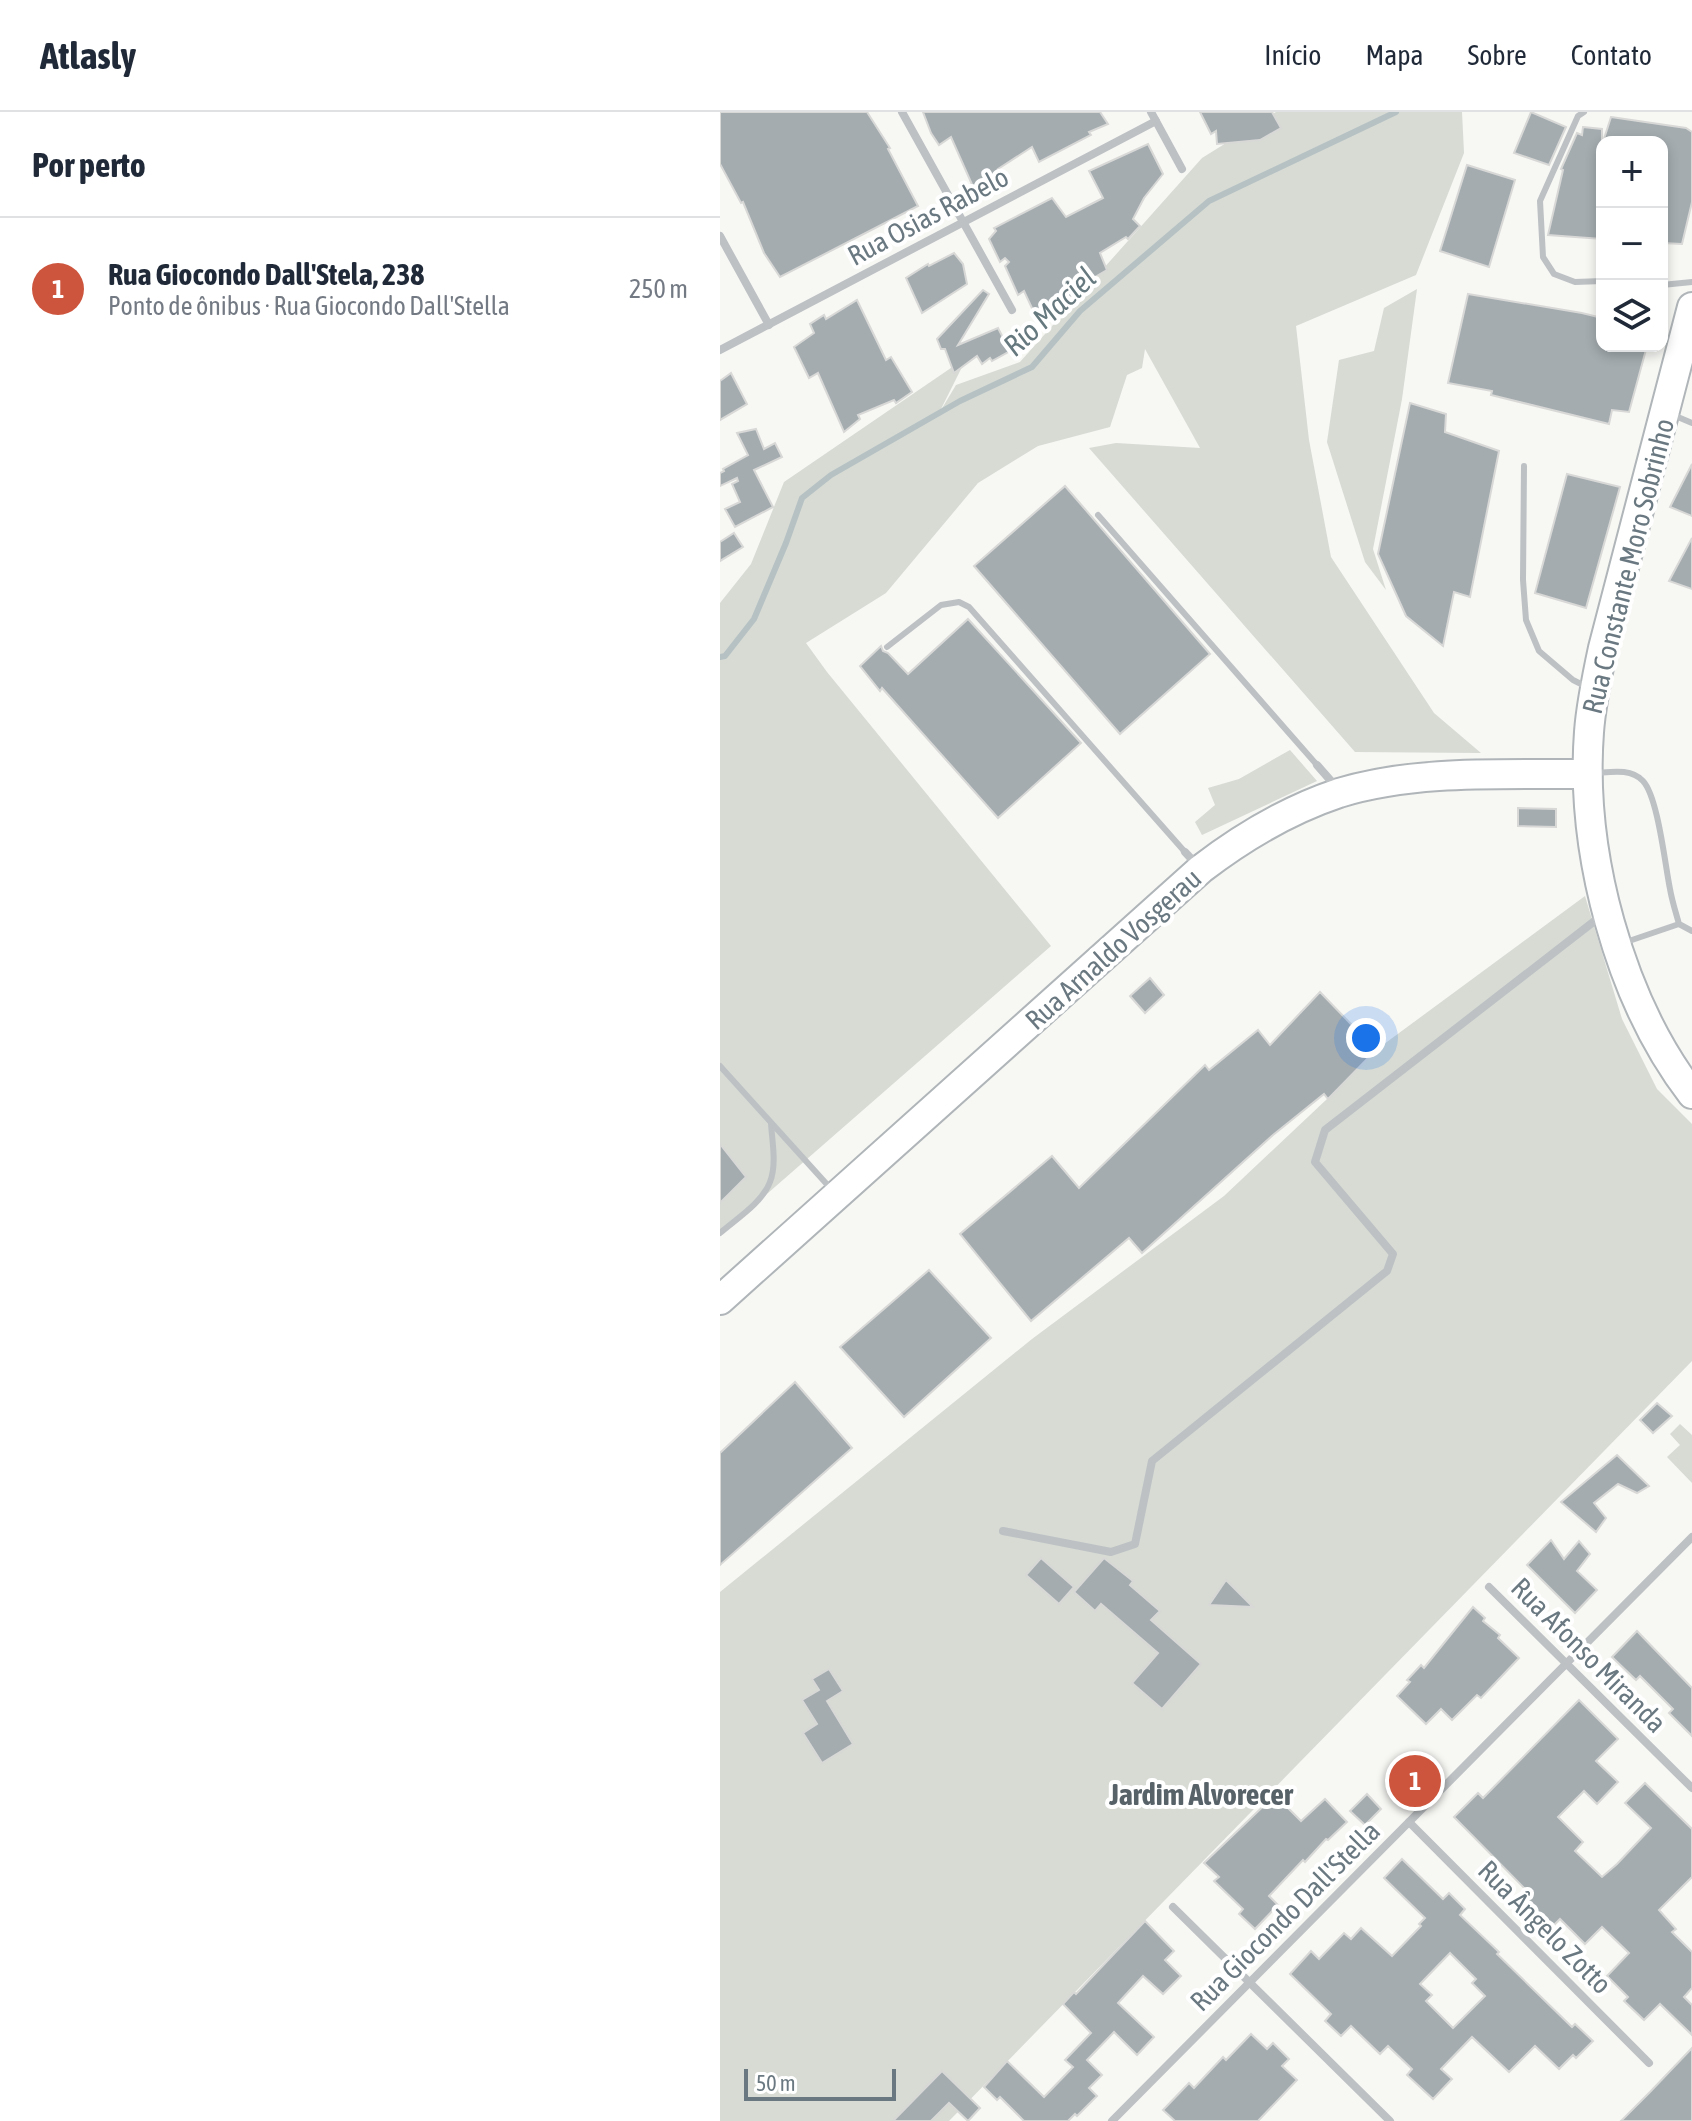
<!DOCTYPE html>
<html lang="pt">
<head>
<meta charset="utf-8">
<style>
  :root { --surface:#fff; --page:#f6f6f7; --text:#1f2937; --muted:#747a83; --line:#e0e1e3; --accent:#cd553e }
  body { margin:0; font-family:"Asap Condensed",sans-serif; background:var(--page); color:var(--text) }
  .controls { position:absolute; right:24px; top:24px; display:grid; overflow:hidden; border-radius:16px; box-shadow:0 4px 12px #0003 }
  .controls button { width:72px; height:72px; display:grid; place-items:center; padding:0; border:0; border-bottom:2px solid var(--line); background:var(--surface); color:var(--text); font:40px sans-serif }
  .scale { position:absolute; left:24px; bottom:20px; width:152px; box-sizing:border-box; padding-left:8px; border:4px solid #6a7981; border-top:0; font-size:22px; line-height:28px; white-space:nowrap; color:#6a7981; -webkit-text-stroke:6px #fff; paint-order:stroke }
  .you { position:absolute; left:646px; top:926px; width:28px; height:28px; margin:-20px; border:6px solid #fff; border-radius:50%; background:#1a73e8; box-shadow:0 0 0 12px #1a73e833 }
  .badge { display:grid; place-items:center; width:52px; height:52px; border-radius:50%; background:var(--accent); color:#fff; font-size:26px; font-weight:700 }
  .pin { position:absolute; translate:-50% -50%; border:4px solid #fff; box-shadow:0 2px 8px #0006 }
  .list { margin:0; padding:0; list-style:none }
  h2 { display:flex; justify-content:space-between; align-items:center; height:104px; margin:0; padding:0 32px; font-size:34px }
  h2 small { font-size:26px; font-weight:400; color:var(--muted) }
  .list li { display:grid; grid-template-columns:52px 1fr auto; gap:24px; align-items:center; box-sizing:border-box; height:144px; padding:0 32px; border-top:2px solid var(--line) }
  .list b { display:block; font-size:30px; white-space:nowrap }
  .list p { margin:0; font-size:26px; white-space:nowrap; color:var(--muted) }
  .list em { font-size:26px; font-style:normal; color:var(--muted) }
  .icon { flex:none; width:44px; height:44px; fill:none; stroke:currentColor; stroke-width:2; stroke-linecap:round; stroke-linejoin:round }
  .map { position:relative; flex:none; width:972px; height:2009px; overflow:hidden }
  header { display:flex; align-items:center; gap:48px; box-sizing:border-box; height:112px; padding:0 40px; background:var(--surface); border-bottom:2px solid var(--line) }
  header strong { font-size:38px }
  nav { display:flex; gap:44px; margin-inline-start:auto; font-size:28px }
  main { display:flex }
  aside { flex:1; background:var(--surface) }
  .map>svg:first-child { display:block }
</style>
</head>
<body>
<header>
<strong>Atlasly</strong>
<nav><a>Início</a><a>Mapa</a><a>Sobre</a><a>Contato</a></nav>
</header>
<main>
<aside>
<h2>Por perto<small></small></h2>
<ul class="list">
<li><span class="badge">1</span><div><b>Rua Giocondo Dall'Stela, 238</b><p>Ponto de ônibus · Rua Giocondo Dall'Stella</p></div><em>250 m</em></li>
</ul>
</aside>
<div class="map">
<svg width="972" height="2009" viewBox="0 0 972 2009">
  <rect width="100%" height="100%" fill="#f7f7f4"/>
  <g fill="#d7dbd4">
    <path d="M 556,0 L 742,0 L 744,41 L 696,163 L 576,214 L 589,328 L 611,445 L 714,601 L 761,641 L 635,640 L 369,336 L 396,331 L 480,336 L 425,237 L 422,256 L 407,263 L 390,315 L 318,334 L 258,371 L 166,481 L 86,531 L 107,560 L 331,834 L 0,1123 L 0,491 L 31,452 L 64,370 L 247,245 L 218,303 L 236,273 L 300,250 L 482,46 Z"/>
    <path d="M 697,177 L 682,287 L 653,437 L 666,478 L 645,450 L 607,330 L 619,248 L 654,239 L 664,196 Z"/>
    <path d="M 570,638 L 597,669 L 482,723 L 475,710 L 495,693 L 488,676 L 519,667 Z"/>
    <path d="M 865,784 L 902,907 L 937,977 L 972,1012 L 972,1249 L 229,2009 L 0,2009 L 0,1480 L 312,1227 L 504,1084 L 607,987 L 656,938 Z"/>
    <path d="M 960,1312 L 972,1323 L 972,1371 L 947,1345 L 960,1333 L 950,1322 Z"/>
  </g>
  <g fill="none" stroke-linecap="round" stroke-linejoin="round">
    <path stroke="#b6c1c4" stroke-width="6" d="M 0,545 L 5,544 L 34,507 L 66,431 L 82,386 L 111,363 L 240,289 L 312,255 L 360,199 L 489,89 L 676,0"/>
  </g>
  <g fill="#a4acb0" stroke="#d8d8d7" stroke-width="2" fill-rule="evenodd">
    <path d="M 0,0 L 147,0 L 170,36 L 168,37 L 198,94 L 60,165 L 44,141 L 23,90 L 21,91 L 0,52 Z"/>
    <path d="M 203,0 L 380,0 L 388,12 L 369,20 L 371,23 L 319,50 L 312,35 L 278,57 L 284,68 L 258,86 L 231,25 L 219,33 L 211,21 Z"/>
    <path d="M 480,0 L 552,0 L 561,16 L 540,28 L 497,32 L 496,19 L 491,22 Z"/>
    <path d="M 811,0 L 846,15 L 829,53 L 794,41 Z"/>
    <path d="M 891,5 L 966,16 L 972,20 L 972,90 L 962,132 L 942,131 L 942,30 L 883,30 Z"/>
    <path d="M 863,15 L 882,17 L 882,127 L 828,123 L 843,58 L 841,57 L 857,21 L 862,23 Z"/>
    <path d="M 428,32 L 443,62 L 424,86 L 413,107 L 420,114 L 408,127 L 406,125 L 380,141 L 387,158 L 365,171 L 366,173 L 318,209 L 304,179 L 298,183 L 285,154 L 289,150 L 285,146 L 280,150 L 269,127 L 276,119 L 274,116 L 332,86 L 346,105 L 383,86 L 369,59 Z"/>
    <path d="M 747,53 L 795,68 L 769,155 L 720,139 Z"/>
    <path d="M 234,141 L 243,152 L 247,172 L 202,201 L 186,166 L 208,152 L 209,154 Z"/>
    <path d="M 263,178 L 269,182 L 238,233 L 278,216 L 290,239 L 272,249 L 270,246 L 262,252 L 257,244 L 234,261 L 225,237 L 221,237 L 217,227 Z"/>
    <path d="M 748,182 L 862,201 L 882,206 L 882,234 L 927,234 L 909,300 L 892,298 L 889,312 L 771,283 L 772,279 L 728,271 Z"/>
    <path d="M 137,188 L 166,248 L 171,245 L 192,280 L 176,291 L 174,288 L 138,303 L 140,307 L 124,320 L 98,261 L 89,266 L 74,235 L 94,221 L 90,212 L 104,203 L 106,207 Z"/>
    <path d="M 11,261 L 27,292 L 0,308 L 0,269 Z"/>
    <path d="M 690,291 L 726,302 L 725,320 L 779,339 L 750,485 L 734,480 L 723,534 L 686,504 L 658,442 Z"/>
    <path d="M 36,317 L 44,337 L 55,331 L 62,345 L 34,358 L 53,395 L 15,415 L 5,397 L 20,390 L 12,372 L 18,369 L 17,366 L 0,374 L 0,361 L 4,359 L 3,357 L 28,343 L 17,321 Z"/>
    <path d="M 972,352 L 972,404 L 950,395 Z"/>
    <path d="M 847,362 L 900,375 L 866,496 L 815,481 Z"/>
    <path d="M 345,374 L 490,542 L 400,622 L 254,454 Z"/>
    <path d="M 14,421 L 23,435 L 0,449 L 0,430 Z"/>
    <path d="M 972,426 L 972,477 L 949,469 Z"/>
    <path d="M 248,507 L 361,631 L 278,706 L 162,576 L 160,579 L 140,554 L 161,534 L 163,539 L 168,541 L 188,562 Z"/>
    <path d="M 798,696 L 836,697 L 836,715 L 798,714 Z"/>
    <path d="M 430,866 L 444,883 L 425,901 L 410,884 Z"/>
    <path d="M 600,880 L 656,938 L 608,987 L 604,982 L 553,1023 L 422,1141 L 409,1126 L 311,1209 L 240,1122 L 332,1044 L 359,1076 L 485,953 L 489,958 L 538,918 L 550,933 Z"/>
    <path d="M 0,1032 L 26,1065 L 0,1091 Z"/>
    <path d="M 209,1158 L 271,1226 L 184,1305 L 120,1235 Z"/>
    <path d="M 75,1270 L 132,1336 L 0,1453 L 0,1341 Z"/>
    <path d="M 937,1291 L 952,1304 L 933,1321 L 920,1308 Z"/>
    <path d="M 897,1343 L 929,1374 L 917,1381 L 898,1372 L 874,1391 L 886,1406 L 876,1420 L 841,1390 Z"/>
    <path d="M 831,1428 L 844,1447 L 859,1429 L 870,1442 L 857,1459 L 877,1478 L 855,1501 L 807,1453 Z"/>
    <path d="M 321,1446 L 354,1475 L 339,1492 L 306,1463 Z"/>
    <path d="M 384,1446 L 413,1469 L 410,1473 L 440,1499 L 431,1508 L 481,1552 L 442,1597 L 412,1571 L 438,1541 L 381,1492 L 375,1499 L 354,1480 Z"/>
    <path d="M 506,1468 L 533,1495 L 489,1493 Z"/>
    <path d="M 753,1495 L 765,1506 L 763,1509 L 780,1523 L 778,1526 L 799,1546 L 761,1586 L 757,1583 L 732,1608 L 721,1597 L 706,1612 L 677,1584 L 690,1570 L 687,1568 L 701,1553 L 704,1556 Z"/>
    <path d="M 917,1519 L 972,1576 L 972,1624 L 949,1601 L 953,1597 L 920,1564 L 916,1568 L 892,1545 Z"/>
    <path d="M 109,1557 L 123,1579 L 107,1589 L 133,1632 L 102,1651 L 83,1621 L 97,1612 L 82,1588 L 99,1578 L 92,1567 Z"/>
    <path d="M 859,1588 L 898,1627 L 876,1649 L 898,1670 L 877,1692 L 864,1679 L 838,1705 L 863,1730 L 855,1739 L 882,1765 L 897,1752 L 931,1716 L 905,1691 L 925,1671 L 972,1717 L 972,1765 L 939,1798 L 956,1817 L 952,1820 L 972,1840 L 972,1876 L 964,1885 L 972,1893 L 972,1923 L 940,1892 L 924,1908 L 904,1889 L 908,1885 L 887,1864 L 909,1841 L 882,1815 L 865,1832 L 840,1807 L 831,1816 L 805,1790 L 811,1783 L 734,1705 L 758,1681 L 763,1686 Z"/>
    <path d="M 647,1682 L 661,1697 L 645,1713 L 630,1699 Z"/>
    <path d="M 555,1683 L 581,1709 L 605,1687 L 627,1710 L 608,1728 L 606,1727 L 585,1750 L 583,1748 L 549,1784 L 558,1793 L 535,1817 L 519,1802 L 523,1797 L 494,1769 L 499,1765 L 484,1751 Z"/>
    <path d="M 682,1747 L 723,1787 L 729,1781 L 745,1797 L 740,1803 L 779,1840 L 777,1842 L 852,1915 L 855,1912 L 873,1929 L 856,1946 L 853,1943 L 839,1957 L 815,1934 L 789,1960 L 752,1925 L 721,1957 L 732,1967 L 713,1987 L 687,1963 L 692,1957 L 668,1934 L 660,1942 L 631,1914 L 621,1924 L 605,1909 L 611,1902 L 570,1862 L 591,1839 L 599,1847 L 624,1821 L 631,1827 L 641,1816 L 672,1844 L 701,1814 L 699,1812 L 705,1806 L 664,1766 ZM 730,1841 L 756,1867 L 752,1871 L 765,1884 L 733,1916 L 706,1889 L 712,1883 L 700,1872 Z"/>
    <path d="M 425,1809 L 454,1839 L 445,1848 L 461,1864 L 443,1882 L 423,1864 L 398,1891 L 434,1925 L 417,1943 L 394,1920 L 367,1948 L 382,1963 L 369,1976 L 377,1984 L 357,2004 L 355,2002 L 348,2009 L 304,2009 L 280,1985 L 277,1988 L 264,1975 L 287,1949 L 324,1985 L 353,1955 L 345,1948 L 371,1921 L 343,1892 L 354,1880 L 356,1882 Z"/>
    <path d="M 531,1922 L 547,1937 L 553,1931 L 569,1947 L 562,1954 L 577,1968 L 538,2009 L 455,2009 L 443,1998 L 469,1971 L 474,1976 L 503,1945 L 506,1948 Z"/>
    <path d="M 972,1936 L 972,2009 L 901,2009 L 930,1980 Z"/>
    <path d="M 222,1959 L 260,1996 L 248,2009 L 229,1991 L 211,2009 L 173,2009 Z"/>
  </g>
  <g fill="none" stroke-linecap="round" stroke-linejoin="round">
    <g stroke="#afb5b8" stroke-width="32">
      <g id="secondary">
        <path d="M 972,195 L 883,536 C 877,564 871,592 869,620 C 860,740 899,887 972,982"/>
        <path d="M 0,1188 L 481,757 C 524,724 568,698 619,681 C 698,657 786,663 867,662"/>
      </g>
    </g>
    <g stroke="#bdc1c4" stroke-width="6">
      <path d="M 864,0 L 858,4 L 820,89 L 823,145 L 834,162 L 855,170 L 882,169"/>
      <path d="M 942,173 L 972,170"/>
      <path d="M 953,303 L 972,311"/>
      <path d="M 804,354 L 803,468 L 806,508 L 819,539 L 853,568 L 867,575"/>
      <path d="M 378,403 L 597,653"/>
      <path d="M 167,535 L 221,493 L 239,490 L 249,495 L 465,740"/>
      <path d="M 876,661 C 891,660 911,656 923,669 C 938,685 945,753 950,777 C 952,789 956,801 959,812 L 972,819"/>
      <path d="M 906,830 L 959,812"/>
      <path d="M 0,954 L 113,1079"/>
      <path d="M 0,1121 C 16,1107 42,1091 50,1070 C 57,1052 52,1029 51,1011"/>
    </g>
    <g stroke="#bdc1c4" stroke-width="8">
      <path d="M 182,0 L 292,198"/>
      <path d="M 431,0 L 462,57"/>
      <path d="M 0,124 L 49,213"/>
      <path d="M 0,238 L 436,9"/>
      <path d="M 597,653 L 618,677"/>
      <path d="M 465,740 L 478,754"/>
      <path d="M 283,1419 L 391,1440 L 415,1432 L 432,1349 L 667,1159 L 673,1142 L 595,1050 L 605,1018 L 881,804"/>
      <path d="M 769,1475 L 972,1676"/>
      <path d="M 689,1710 L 929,1951"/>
      <path d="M 453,1795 L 670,2009"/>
      <path d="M 392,2009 L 972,1425"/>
    </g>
    <use href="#secondary" stroke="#fff" stroke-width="28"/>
  </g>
  <g text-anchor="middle" stroke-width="8" stroke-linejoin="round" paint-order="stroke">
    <g font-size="28" fill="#6a7981" stroke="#fff">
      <text transform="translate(208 104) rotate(-28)" y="10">Rua Osias Rabelo</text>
      <text transform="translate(908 454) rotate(-76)" y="10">Rua Constante Moro Sobrinho</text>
      <text transform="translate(393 837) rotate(-42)" y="10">Rua Arnaldo Vosgerau</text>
      <text transform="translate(869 1543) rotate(45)" y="10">Rua Afonso Miranda</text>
      <text transform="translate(565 1804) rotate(-45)" y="10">Rua Giocondo Dall'Stella</text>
      <text transform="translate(825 1815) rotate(45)" y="10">Rua Ângelo Zotto</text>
    </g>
    <g font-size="30" font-style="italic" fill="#66797e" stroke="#fff">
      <text transform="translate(330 200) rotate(-43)" y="10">Rio Maciel</text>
    </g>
    <g font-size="30" font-weight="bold" fill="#576168" stroke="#fff">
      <text x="481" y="1693">Jardim Alvorecer</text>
    </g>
  </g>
</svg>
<div class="controls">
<button>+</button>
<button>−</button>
<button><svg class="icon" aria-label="layers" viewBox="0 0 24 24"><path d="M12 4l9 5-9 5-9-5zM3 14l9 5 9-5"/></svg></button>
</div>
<div class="scale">50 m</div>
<div class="you"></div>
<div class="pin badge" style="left:695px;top:1669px">1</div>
</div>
</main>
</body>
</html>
